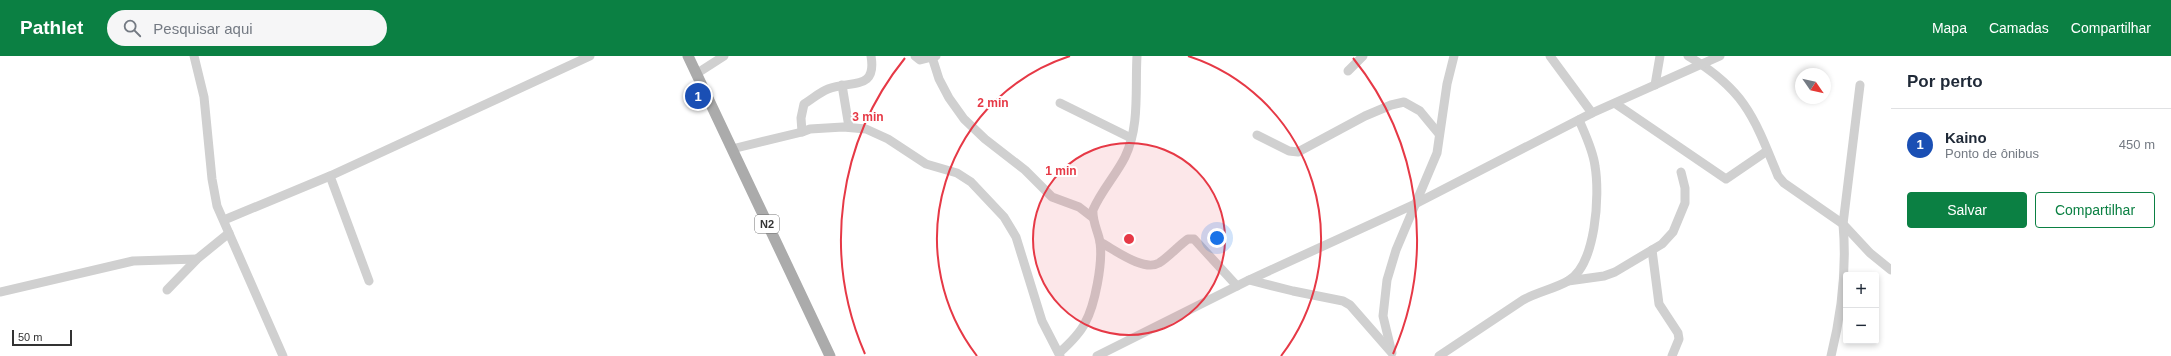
<!DOCTYPE html>
<html lang="pt">
<head>
<meta charset="utf-8">
<style>
  :root { --surface:#fff; --page:#f6f6f7; --text:#1f2937; --muted:#747a83; --line:#e0e1e3; --accent:#0b8043 }
  body { margin:0; font-family:Helvetica,sans-serif; background:var(--page); color:var(--text) }
  .controls { position:absolute; right:12px; bottom:12px; display:grid; overflow:hidden; border-radius:4px; box-shadow:0 2px 6px #0003 }
  .controls button { width:36px; height:36px; display:grid; place-items:center; padding:0; border:0; border-bottom:1px solid var(--line); background:var(--surface); color:var(--text); font:20px sans-serif }
  .compass { position:absolute; left:1795px; top:12px; width:36px; height:36px; border-radius:50%; background:var(--surface); box-shadow:0 2px 6px #0003; rotate:124deg }
  .scale { position:absolute; left:12px; bottom:10px; width:60px; box-sizing:border-box; padding-left:4px; border:2px solid #333; border-top:0; font-size:11px; line-height:14px; white-space:nowrap; color:#333; -webkit-text-stroke:3px #fff; paint-order:stroke }
  .you { position:absolute; left:1217px; top:182px; width:14px; height:14px; margin:-10px; border:3px solid #fff; border-radius:50%; background:#1a73e8; box-shadow:0 0 0 6px #1a73e833 }
  .badge { display:grid; place-items:center; width:26px; height:26px; border-radius:50%; background:var(--accent); color:#fff; font-size:13px; font-weight:700 }
  .pin { position:absolute; translate:-50% -50%; border:2px solid #fff; box-shadow:0 1px 4px #0006 }
  .list { margin:0; padding:0; list-style:none }
  h2 { display:flex; justify-content:space-between; align-items:center; height:52px; margin:0; padding:0 16px; font-size:17px }
  h2 small { font-size:13px; font-weight:400; color:var(--muted) }
  .list li { display:grid; grid-template-columns:26px 1fr auto; gap:12px; align-items:center; box-sizing:border-box; height:72px; padding:0 16px; border-top:1px solid var(--line) }
  .list b { display:block; font-size:15px; white-space:nowrap }
  .list p { margin:0; font-size:13px; white-space:nowrap; color:var(--muted) }
  .list em { font-size:13px; font-style:normal; color:var(--muted) }
  .actions { display:flex; gap:8px; padding:12px 16px }
  .actions a { flex:1; padding:9px 0; border:1px solid var(--accent); border-radius:4px; text-align:center; font-size:14px; color:var(--accent) }
  .actions .main { background:var(--accent); color:#fff }
  .icon { flex:none; width:22px; height:22px; fill:none; stroke:currentColor; stroke-width:2; stroke-linecap:round; stroke-linejoin:round }
  .map { position:relative; flex:none; width:1891px; height:300px; overflow:hidden }
  header { display:flex; align-items:center; gap:24px; box-sizing:border-box; height:56px; padding:0 20px; background:var(--accent); color:#fff }
  header strong { font-size:19px }
  nav { display:flex; gap:22px; margin-inline-start:auto; font-size:14px }
  .search { width:280px; height:36px; background:var(--page); display:flex; align-items:center; gap:10px; box-sizing:border-box; padding:0 14px; border-radius:22px; color:var(--muted); font-size:15px }
  main { display:flex }
  aside { flex:1; background:var(--surface) }
  .map>svg:first-child { display:block }
</style>
</head>
<body>
<header>
<strong>Pathlet</strong>
<div class="search"><svg class="icon" aria-label="search" viewBox="0 0 24 24"><circle cx="10" cy="10" r="6"/><path d="M15 15l6 6"/></svg>Pesquisar aqui</div>
<nav><a>Mapa</a><a>Camadas</a><a>Compartilhar</a></nav>
</header>
<main>
<div class="map">
<svg width="1891" height="300" viewBox="0 0 1891 300">
  <rect width="100%" height="100%" fill="#fff"/>
  <g fill="none" stroke-linecap="round" stroke-linejoin="round">
    <g stroke="#d0d0d0" stroke-width="9">
      <path d="M 194,0 L 204,41 L 212,123 L 217,150 L 283,300"/>
      <path d="M 915,0 L 920,4 L 936,0"/>
      <path d="M 1550,0 L 1592,57"/>
      <path d="M 1688,0 C 1745,34 1754,61 1778,120 L 1784,127 L 1843,168 L 1870,197 L 1891,214"/>
      <path d="M 932,1 L 939,23 L 949,42 L 964,63 L 985,83 L 1025,114 L 1052,141 L 1079,151 L 1092,161"/>
      <path d="M 1348,15 L 1363,0"/>
      <path d="M 696,18 L 724,0"/>
      <path d="M 842,29 L 849,71"/>
      <path d="M 1655,29 L 1660,0"/>
      <path d="M 1060,47 L 1131,82"/>
      <path d="M 1616,48 L 1726,123 L 1767,95"/>
      <path d="M 802,76 L 801,62 L 804,48 C 812,43 820,36 828,33 C 851,24 877,35 871,0"/>
      <path d="M 1257,79 L 1289,95 L 1298,96 L 1365,60 L 1391,49 L 1404,46 L 1420,55 L 1439,78"/>
      <path d="M 732,93 L 802,76 L 810,73 L 843,71 L 866,73 L 888,83 L 926,108 L 957,117 L 971,126 L 1004,161 L 1016,181 L 1042,265 L 1060,300"/>
      <path d="M 330,120 L 369,225"/>
      <path d="M 224,164 L 330,120 L 590,0"/>
      <path d="M 1100,186 C 1115,194 1144,216 1159,207 C 1170,200 1178,190 1188,183 L 1194,183 L 1237,230"/>
      <path d="M 1652,194 L 1659,248 L 1678,277 L 1679,283 L 1672,300"/>
      <path d="M 1249,224 L 1415,148 L 1592,57 L 1720,0"/>
      <path d="M 1568,225 L 1604,220 L 1615,216 L 1662,188 L 1673,176 L 1685,147 L 1685,132 L 1681,116"/>
      <path d="M 167,234 L 197,203 L 229,177"/>
      <path d="M 0,236 L 133,205 L 197,203"/>
      <path d="M 1391,293 L 1383,260 L 1387,224 L 1396,194 L 1437,97 L 1447,28 L 1454,0"/>
      <path d="M 1059,297 C 1068,289 1079,279 1085,267 C 1095,249 1103,207 1100,186 C 1098,175 1092,165 1093,154 C 1101,135 1116,119 1125,101 C 1140,70 1135,33 1137,0"/>
      <path d="M 1097,300 L 1249,224 L 1293,235 L 1343,245 L 1350,249 L 1392,297"/>
      <path d="M 1439,300 L 1523,244 C 1537,236 1554,233 1568,225 C 1596,209 1600,139 1595,110 C 1593,94 1585,78 1579,64"/>
      <path d="M 1831,300 C 1842,256 1847,213 1843,168 L 1860,29"/>
    </g>
    <path stroke="#ababab" stroke-width="11" d="M 688,0 L 830,300"/>
  </g>
  <circle cx="1129" cy="183" r="96" fill="#e63946" fill-opacity=".12"/>
  <g fill="none" stroke="#e63946" stroke-width="2">
    <circle cx="1129" cy="183" r="96"/>
    <path d="M977 300A192 192 0 0 1 1070 0M1188 0A192 192 0 0 1 1281 300"/>
    <path d="M865 298A288 288 0 0 1 905 2M1353 2A288 288 0 0 1 1393 298"/>
  </g>
  <g text-anchor="middle" stroke-width="4" stroke-linejoin="round" paint-order="stroke">
    <rect fill="#fff" stroke="#707070" stroke-width="1" x="755" y="159" width="24" height="18" rx="3"/>
    <g font-size="11" font-weight="bold" fill="#333">
      <text x="767" y="172">N2</text>
    </g>
  </g>
  <circle cx="1129" cy="183" r="6" fill="#e63946" stroke="#fff" stroke-width="2"/>
  <g font-size="12" text-anchor="middle" font-weight="bold" fill="#e63946" stroke="#fff" stroke-width="4" stroke-linejoin="round" paint-order="stroke">
    <text x="993" y="51">2 min</text>
    <text x="868" y="65">3 min</text>
    <text x="1061" y="119">1 min</text>
  </g>
</svg>
<div class="controls">
<button>+</button>
<button>−</button>
</div>
<svg class="compass" viewBox="-18 -18 36 36"><path d="M0-13l5 13h-10z" fill="#e53935"/><path d="M0 13l5-13h-10z" fill="#747a83"/></svg>
<div class="scale">50 m</div>
<div class="you"></div>
<div class="pin badge" style="left:698px;top:40px;background:#1a4fb4">1</div>
</div>
<aside>
<h2>Por perto<small></small></h2>
<ul class="list">
<li><span class="badge" style="background:#1a4fb4">1</span><div><b>Kaino</b><p>Ponto de ônibus</p></div><em>450 m</em></li>
</ul>
<div class="actions"><a class="main">Salvar</a><a>Compartilhar</a></div>
</aside>
</main>
</body>
</html>
